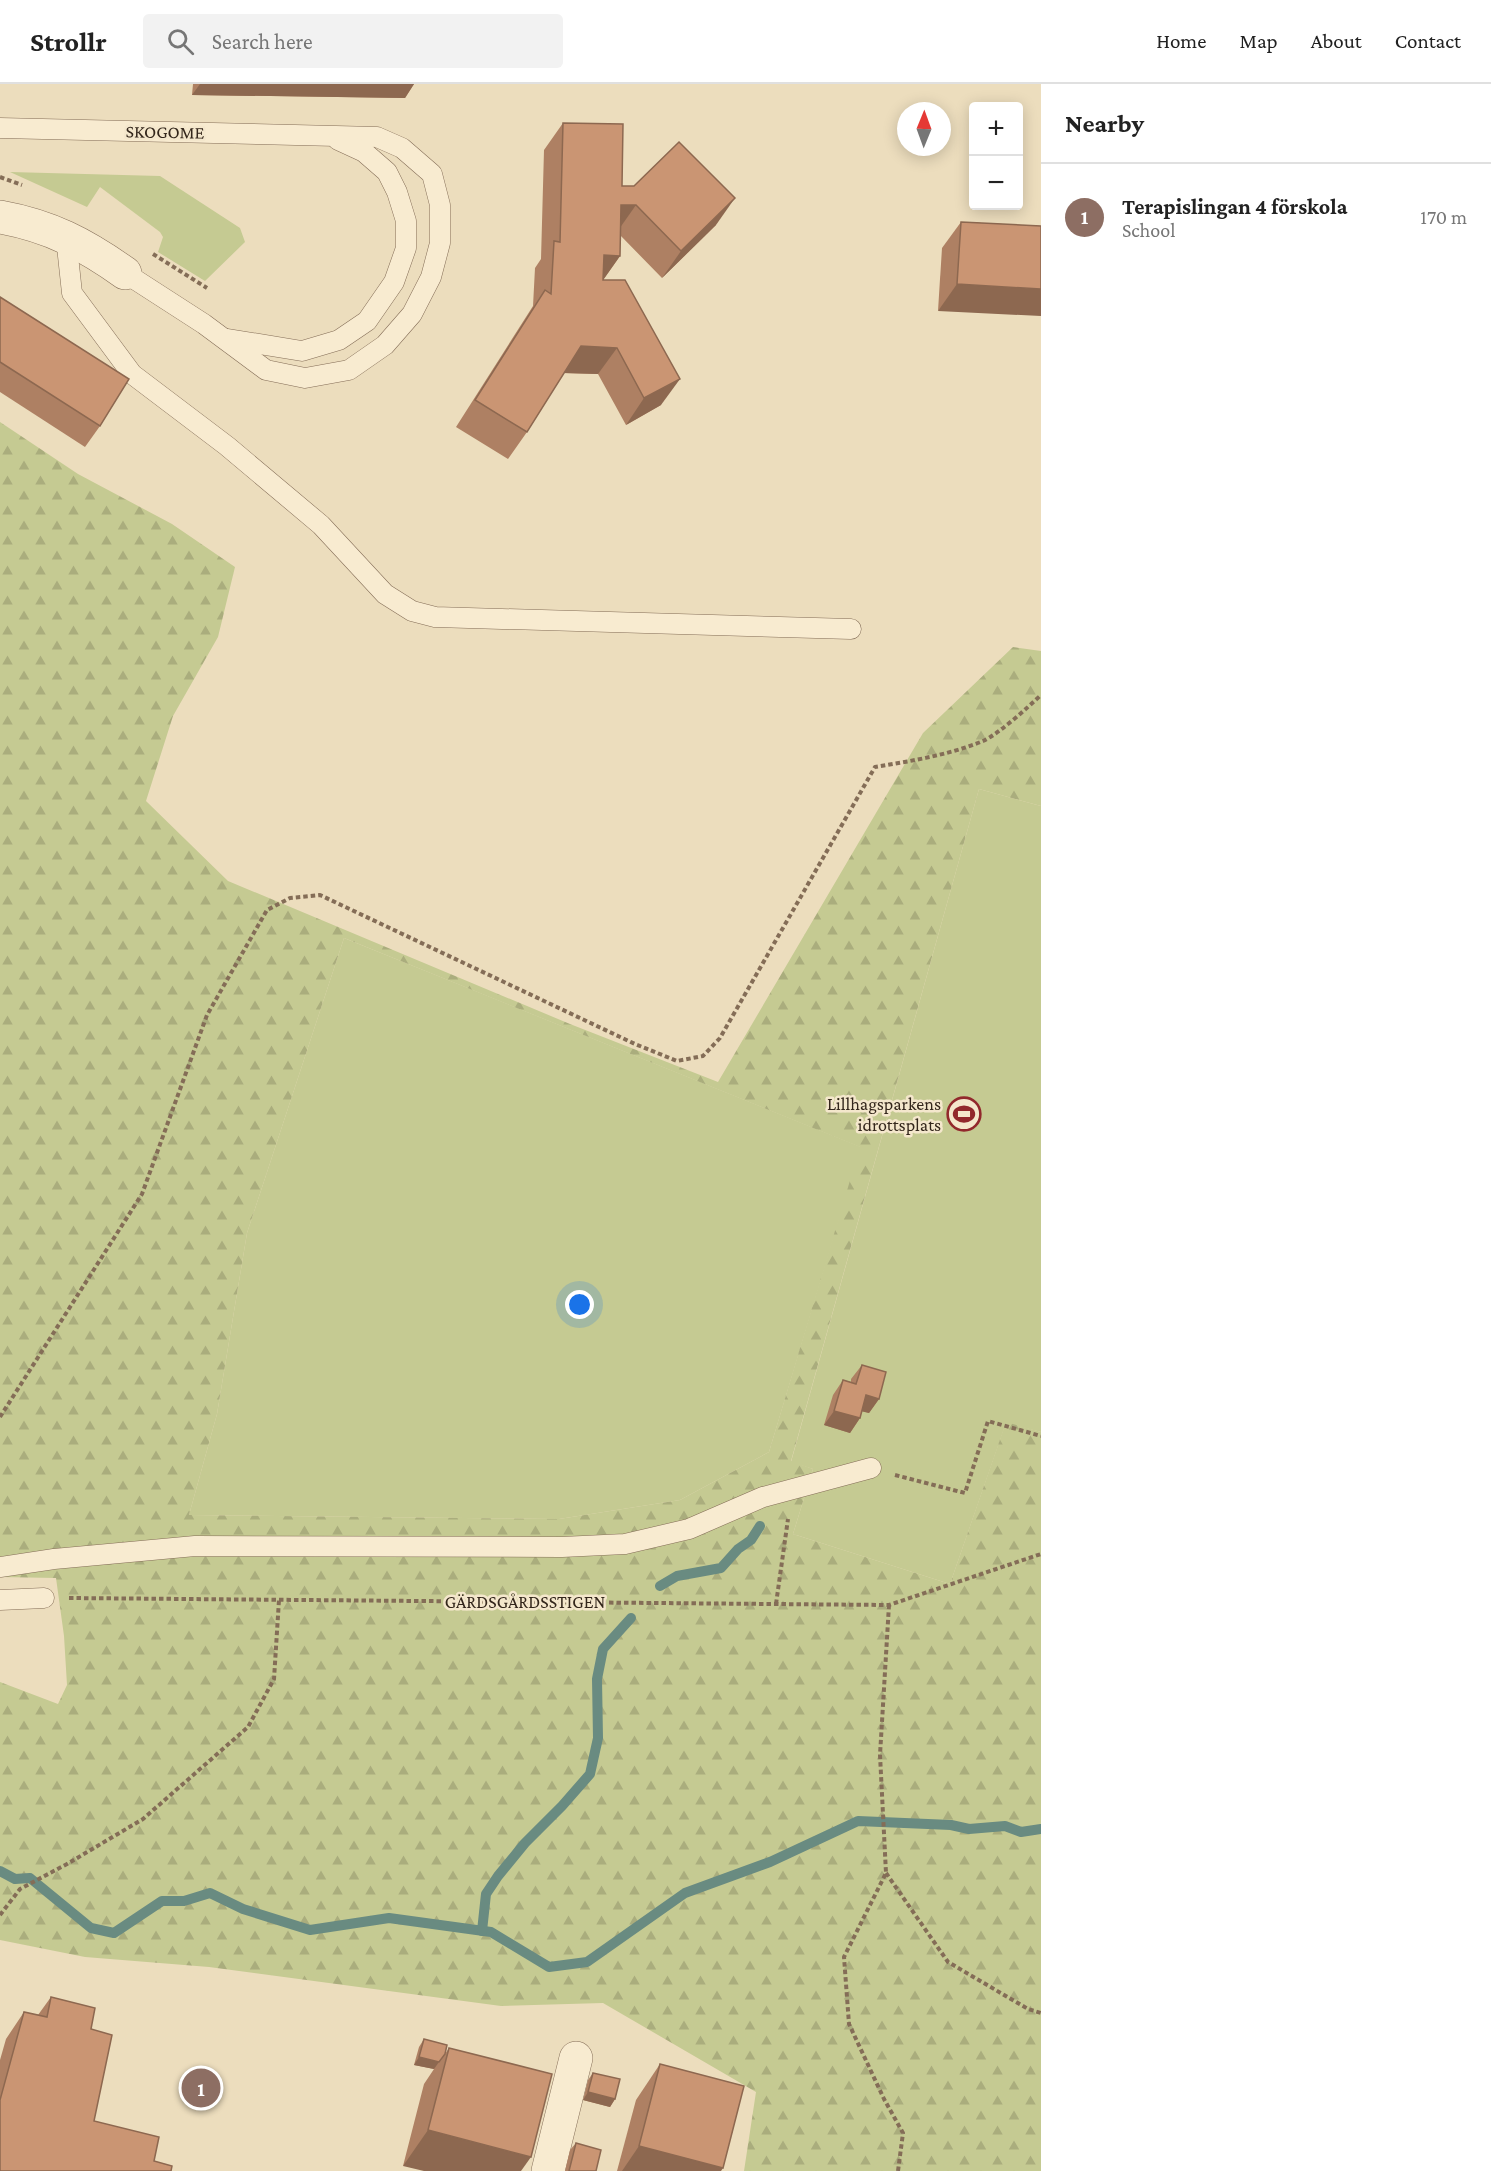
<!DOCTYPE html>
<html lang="en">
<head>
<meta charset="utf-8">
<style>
  :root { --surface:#fff; --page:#f2f2f2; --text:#222; --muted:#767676; --line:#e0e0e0; --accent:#d93025 }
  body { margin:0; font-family:"Crimson Pro",serif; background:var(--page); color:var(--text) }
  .controls { position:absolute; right:18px; top:18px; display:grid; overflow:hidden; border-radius:6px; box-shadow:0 3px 15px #0003 }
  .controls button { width:54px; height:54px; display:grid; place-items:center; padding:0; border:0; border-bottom:2px solid var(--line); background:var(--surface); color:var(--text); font:30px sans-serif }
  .compass { position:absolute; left:897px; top:18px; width:54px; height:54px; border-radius:50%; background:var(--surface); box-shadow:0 3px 15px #0003; rotate:1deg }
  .you { position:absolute; left:580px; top:1221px; width:21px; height:21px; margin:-15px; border:4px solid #fff; border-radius:50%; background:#1a73e8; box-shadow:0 0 0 9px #1a73e833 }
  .badge { display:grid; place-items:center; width:39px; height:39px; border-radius:50%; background:var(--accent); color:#fff; font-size:20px; font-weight:700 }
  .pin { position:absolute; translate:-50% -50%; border:3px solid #fff; box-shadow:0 2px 6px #0006 }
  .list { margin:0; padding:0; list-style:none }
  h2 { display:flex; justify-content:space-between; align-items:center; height:78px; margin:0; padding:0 24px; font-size:26px }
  h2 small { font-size:20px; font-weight:400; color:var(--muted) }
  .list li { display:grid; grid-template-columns:39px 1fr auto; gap:18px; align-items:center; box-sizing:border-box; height:108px; padding:0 24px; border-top:2px solid var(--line) }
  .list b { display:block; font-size:22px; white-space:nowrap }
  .list p { margin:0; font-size:20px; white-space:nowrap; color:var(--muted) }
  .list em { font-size:20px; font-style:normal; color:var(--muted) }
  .icon { flex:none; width:33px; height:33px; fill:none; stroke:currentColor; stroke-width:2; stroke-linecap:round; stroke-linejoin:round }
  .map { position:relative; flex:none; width:1041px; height:2087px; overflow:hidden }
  header { display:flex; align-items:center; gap:36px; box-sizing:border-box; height:84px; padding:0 30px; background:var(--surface); border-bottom:2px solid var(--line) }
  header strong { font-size:28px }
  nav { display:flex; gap:33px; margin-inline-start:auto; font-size:21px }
  .search { width:420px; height:54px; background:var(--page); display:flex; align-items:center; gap:15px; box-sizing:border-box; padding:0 21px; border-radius:6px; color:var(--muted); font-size:22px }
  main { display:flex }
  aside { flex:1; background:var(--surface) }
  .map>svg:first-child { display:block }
</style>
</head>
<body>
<header>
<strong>Strollr</strong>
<div class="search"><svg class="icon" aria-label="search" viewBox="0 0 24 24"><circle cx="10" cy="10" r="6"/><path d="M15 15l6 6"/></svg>Search here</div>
<nav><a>Home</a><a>Map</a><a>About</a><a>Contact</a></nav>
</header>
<main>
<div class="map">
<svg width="1041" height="2087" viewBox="0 0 1041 2087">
  <defs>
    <pattern id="forest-firs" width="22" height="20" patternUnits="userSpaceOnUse" patternTransform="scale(1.5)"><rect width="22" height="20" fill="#c5ca92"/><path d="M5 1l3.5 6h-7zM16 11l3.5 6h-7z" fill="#aaad7d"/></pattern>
  </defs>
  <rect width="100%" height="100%" fill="#ecddbd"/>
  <g fill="#c5ca92">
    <path d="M 10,88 L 160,92 L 240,144 L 245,158 L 205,197 L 158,168 L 163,153 L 160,148 L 100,103 L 87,123 Z"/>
    <path d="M 979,705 L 1041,722 L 1041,1348 L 1006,1339 L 950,1500 L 793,1450 L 813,1385 L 791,1378 Z"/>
    <path d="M 344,854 L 861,1063 L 769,1368 L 680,1416 L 559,1435 L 189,1431 L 217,1330 L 247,1149 Z"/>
  </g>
  <path fill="url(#forest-firs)" fill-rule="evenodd" d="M 0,338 L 78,390 L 172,440 L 235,483 L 218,553 L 173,632 L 146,717 L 228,797 L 570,940 L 718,998 L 923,649 L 1013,563 L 1041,567 L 1041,722 L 979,705 L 791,1377 L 813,1385 L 793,1450 L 950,1500 L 1006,1338 L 1041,1348 L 1041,2087 L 744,2087 L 756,2008 L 603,1919 L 501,1922 L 209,1883 L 85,1873 L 0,1856 L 0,1598 L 58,1620 L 67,1601 L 64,1552 L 56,1494 L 0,1493 ZM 344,854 L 860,1063 L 769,1368 L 680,1416 L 559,1435 L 189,1431 L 217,1330 L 247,1149 Z"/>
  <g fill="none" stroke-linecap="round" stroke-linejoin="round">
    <g stroke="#698b81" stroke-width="10">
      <path d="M 660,1502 L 677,1492 L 721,1484 L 738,1465 L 751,1456 L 760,1442"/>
      <path d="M 0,1787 L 15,1795 L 30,1794 L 91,1844 L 114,1849 L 162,1817 L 184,1817 L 210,1809 L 243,1825 L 310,1846 L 389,1834 L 491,1848 L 549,1883 L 587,1878 L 685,1809 L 770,1778 L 858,1737 L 951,1741 L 969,1745 L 1005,1742 L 1021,1748 L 1041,1745"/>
      <path d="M 482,1847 L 486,1810 L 498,1792 L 525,1759 L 562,1722 L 590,1690 L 598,1654 L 597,1595 L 603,1565 L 631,1534"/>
    </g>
    <g stroke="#846d57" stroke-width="21">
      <g id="lane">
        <path d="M 0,44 L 377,53 L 402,64 L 432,90 L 440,121 L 440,159 L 431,193 L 412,230 L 385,261 L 349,286 L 305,294 L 266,286 L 204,240 L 125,189"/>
        <path d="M 66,153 L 72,209 L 132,290 L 227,362 L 321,441 L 385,510 L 412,527 L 435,533 L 851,545"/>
        <path d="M 228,255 L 302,267 L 339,256 L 367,237 L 394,198 L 406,164 L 406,137 L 397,108 L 387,88 L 364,68 L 338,56"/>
        <path d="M 0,1483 L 54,1475 L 195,1462 L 562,1463 L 625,1460 L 689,1445 L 763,1413 L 871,1384"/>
        <path d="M 0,1516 L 44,1514"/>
      </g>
    </g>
    <g stroke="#846d57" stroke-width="34">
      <g id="street">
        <path d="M 0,133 C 50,142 84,160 125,189"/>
        <path d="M 548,2087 L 576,1974"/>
      </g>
    </g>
    <g stroke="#846d57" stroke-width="4" stroke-dasharray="4.5 3" stroke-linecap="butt">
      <path d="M 0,93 L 22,101"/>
      <path d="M 153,170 L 207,204"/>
      <path d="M 0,1333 L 142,1110 L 207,931 L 267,826 L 290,814 L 320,811 L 635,960 L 677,977 L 703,972 L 720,954 L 875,683 C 911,677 949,671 983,657 C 1000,649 1027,624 1041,611"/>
      <path d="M 895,1391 L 965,1409 L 988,1337 L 1041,1352"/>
      <path d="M 69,1514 L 889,1521 L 1041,1470"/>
      <path d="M 776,1520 L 788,1435"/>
      <path d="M 889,1521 L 880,1671 L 886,1789 L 844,1873 L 849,1940 L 884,2015 L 903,2049 L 898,2087"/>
      <path d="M 886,1789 L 948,1878 L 1028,1925 L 1041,1929"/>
      <path d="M 0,1831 L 20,1805 L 67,1780 L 143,1735 L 248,1643 L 274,1595 L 279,1516"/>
    </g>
    <use href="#lane" stroke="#f8ebd0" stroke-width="20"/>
    <use href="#street" stroke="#f8ebd0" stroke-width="33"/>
  </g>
  <g fill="#ae8063">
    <path d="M 193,0 L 414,0 L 405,14 L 192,11 Z"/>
    <path d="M 563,39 L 622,102 L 716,141 L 662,194 L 620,151 L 620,172 L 603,196 L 661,321 L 626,341 L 598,290 L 564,289 L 527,348 L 508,375 L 456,343 L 533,222 L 535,184 L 541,175 L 544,66 Z"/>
    <path d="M 961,138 L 1041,142 L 938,227 L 942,164 Z"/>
    <path d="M 0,213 L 100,342 L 85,363 L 0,308 Z"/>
    <path d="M 862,1281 L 879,1315 L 869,1329 L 862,1327 L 860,1334 L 850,1349 L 824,1341 L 833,1311 L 843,1296 L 851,1298 L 851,1295 Z"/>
    <path d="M 51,1913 L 91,1945 L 94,2037 L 154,2077 L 0,2087 L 0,1976 L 6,1955 L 24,1928 L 38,1931 Z"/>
    <path d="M 424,1955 L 445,1970 L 449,1964 L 552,1990 L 403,2082 L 424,2000 L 434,1985 L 414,1981 L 419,1963 Z"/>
    <path d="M 660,1980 L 721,2087 L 617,2087 L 636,2016 Z"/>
    <path d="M 593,1989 L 615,2015 L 610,2023 L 583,2016 L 588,1996 Z"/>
    <path d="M 576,2059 L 596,2087 L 565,2087 L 570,2066 Z"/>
  </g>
  <g fill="#8d6850">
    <path d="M 200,0 L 414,0 L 405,14 L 192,11 Z"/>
    <path d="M 735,114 L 716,141 L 662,194 L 681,167 Z"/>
    <path d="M 621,121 L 636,121 L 617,148 Z"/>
    <path d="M 604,171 L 620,172 L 601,199 Z"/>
    <path d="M 957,200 L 1041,205 L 1041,232 L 938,227 Z"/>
    <path d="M 581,262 L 617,264 L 598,290 L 563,289 Z"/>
    <path d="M 680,295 L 661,321 L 626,341 L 644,314 Z"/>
    <path d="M 866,1311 L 879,1315 L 869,1329 L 856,1326 Z"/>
    <path d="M 834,1327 L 860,1334 L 850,1349 L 824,1341 Z"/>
    <path d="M 419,1973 L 439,1978 L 434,1985 L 414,1981 Z"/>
    <path d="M 588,2008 L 615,2015 L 610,2023 L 583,2016 Z"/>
    <path d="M 428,2046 L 531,2073 L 521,2087 L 424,2087 L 403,2082 Z"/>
    <path d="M 639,2062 L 723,2084 L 721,2087 L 622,2087 Z"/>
  </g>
  <g fill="#ca9573" stroke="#8d6850" stroke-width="1.5">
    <path d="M 563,39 L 623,40 L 622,102 L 634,102 L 679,58 L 735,114 L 681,167 L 636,121 L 621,121 L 620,172 L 604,171 L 603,196 L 625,196 L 680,295 L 644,314 L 617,264 L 581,262 L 527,348 L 475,316 L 545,206 L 551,210 L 554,157 L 560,158 Z"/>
    <path d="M 961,138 L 1041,142 L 1041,205 L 957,200 Z"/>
    <path d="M 0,213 L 129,295 L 100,342 L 0,278 Z"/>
    <path d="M 862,1281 L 886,1288 L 879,1315 L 866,1311 L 860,1334 L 834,1327 L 843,1296 L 856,1300 Z"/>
    <path d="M 51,1913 L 95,1924 L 91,1945 L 112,1951 L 94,2037 L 159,2053 L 154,2077 L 172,2082 L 171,2087 L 0,2087 L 0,2016 L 24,1928 L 47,1933 Z"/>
    <path d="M 424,1955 L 447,1961 L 445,1970 L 439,1978 L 419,1973 Z"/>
    <path d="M 449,1964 L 552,1990 L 531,2073 L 428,2046 Z"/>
    <path d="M 660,1980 L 744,2002 L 723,2084 L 639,2062 Z"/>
    <path d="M 593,1989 L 620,1995 L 615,2015 L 588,2008 Z"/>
    <path d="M 576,2059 L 601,2066 L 596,2087 L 569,2087 Z"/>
  </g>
  <defs>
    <g id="stadium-ring" transform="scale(1.725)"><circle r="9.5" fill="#f4e7cc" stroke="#92282c" stroke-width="1.5"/><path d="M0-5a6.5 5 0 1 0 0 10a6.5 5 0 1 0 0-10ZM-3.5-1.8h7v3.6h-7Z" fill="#92282c"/></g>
  </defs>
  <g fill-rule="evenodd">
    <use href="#stadium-ring" x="964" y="1030"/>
  </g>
  <g text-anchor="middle" stroke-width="5" stroke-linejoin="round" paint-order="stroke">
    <g font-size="18" fill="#33261b" stroke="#f4e7cc">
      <text transform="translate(165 48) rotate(1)" y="6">SKOGOME</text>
      <text x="525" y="1524">GÄRDSGÅRDSSTIGEN</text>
    </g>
    <g font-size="18" fill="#33261b" stroke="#f4e7cc" text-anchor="end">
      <text x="941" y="1026">Lillhagsparkens<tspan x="941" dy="21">idrottsplats</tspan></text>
    </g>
  </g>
</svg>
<div class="controls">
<button>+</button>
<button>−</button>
</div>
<svg class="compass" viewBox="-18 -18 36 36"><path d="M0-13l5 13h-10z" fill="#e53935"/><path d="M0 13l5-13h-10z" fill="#767676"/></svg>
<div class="you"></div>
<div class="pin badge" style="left:201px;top:2004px;background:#8d6e63">1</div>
</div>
<aside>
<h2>Nearby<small></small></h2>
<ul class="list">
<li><span class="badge" style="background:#8d6e63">1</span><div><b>Terapislingan 4 förskola</b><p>School</p></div><em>170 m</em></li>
</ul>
</aside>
</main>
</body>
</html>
